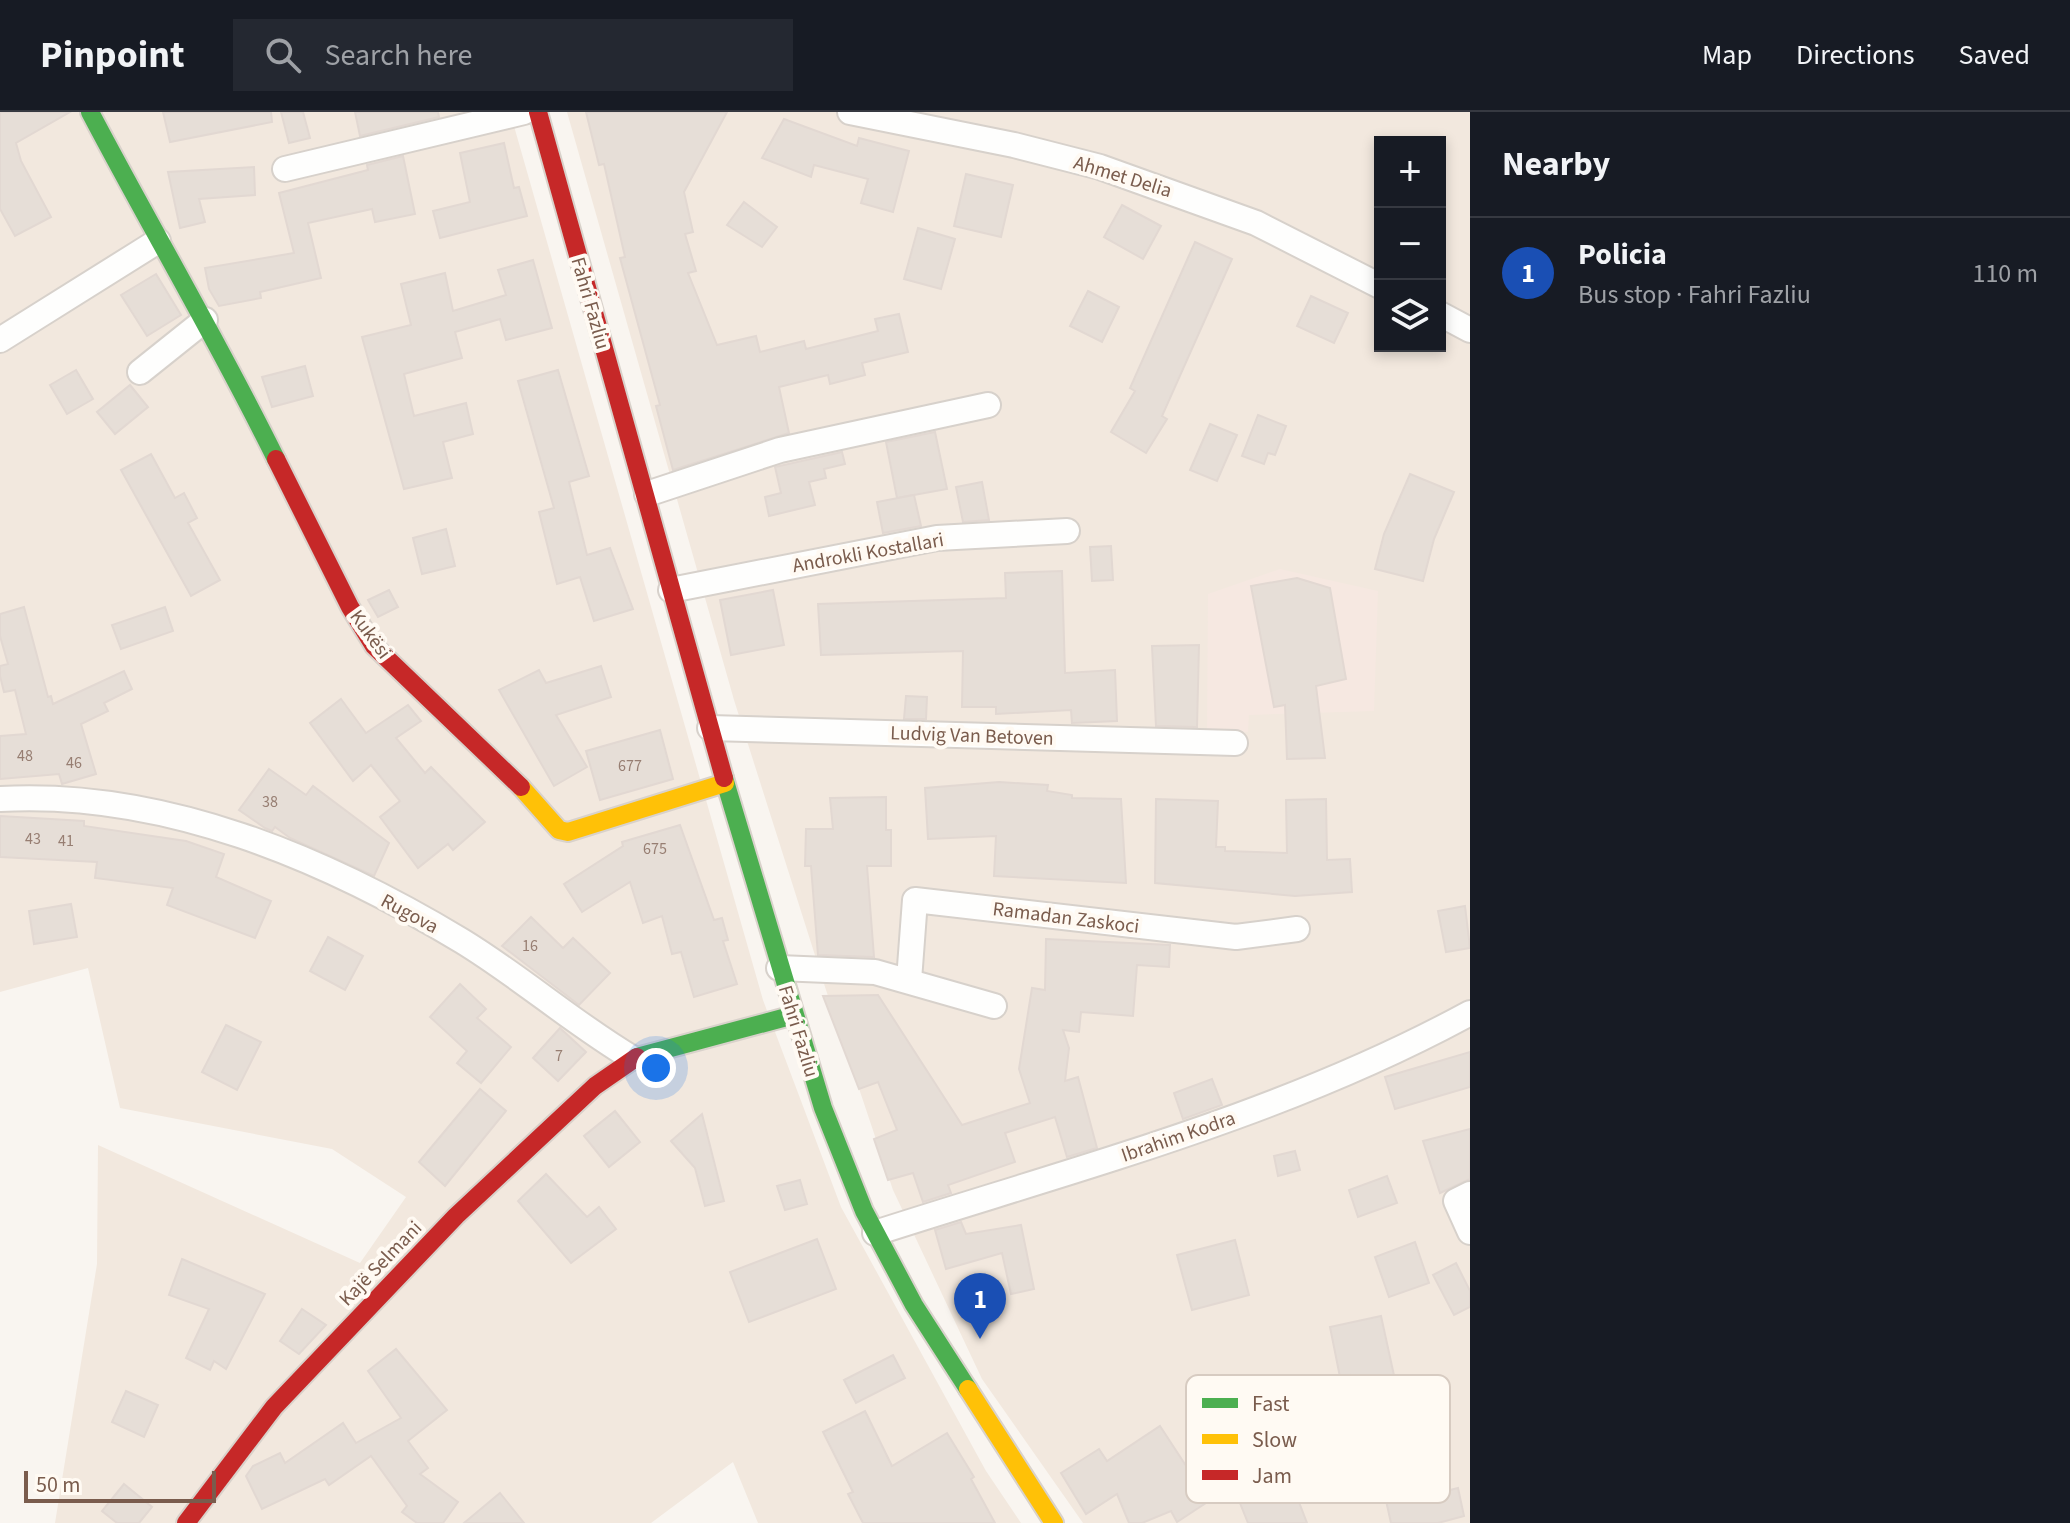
<!DOCTYPE html>
<html lang="en">
<head>
<meta charset="utf-8">
<style>
  :root { --surface:#171b24; --page:#242831; --text:#f1f3f6; --muted:#9ea1a6; --line:#363941; --accent:#7c3aed }
  body { margin:0; font-family:"Source Sans 3",sans-serif; background:var(--page); color:var(--text) }
  .controls { position:absolute; right:24px; top:24px; display:grid; overflow:hidden; border-radius:0px; box-shadow:0 4px 12px #0003 }
  .controls button { width:72px; height:72px; display:grid; place-items:center; padding:0; border:0; border-bottom:2px solid var(--line); background:var(--surface); color:var(--text); font:40px sans-serif }
  .scale { position:absolute; left:24px; bottom:20px; width:192px; box-sizing:border-box; padding-left:8px; border:4px solid #7a5c4d; border-top:0; font-size:22px; line-height:28px; white-space:nowrap; color:#7a5c4d; -webkit-text-stroke:6px #fffaf3; paint-order:stroke }
  .you { position:absolute; left:656px; top:956px; width:28px; height:28px; margin:-20px; border:6px solid #fff; border-radius:50%; background:#1a73e8; box-shadow:0 0 0 12px #1a73e833 }
  .badge { display:grid; place-items:center; width:52px; height:52px; border-radius:50%; background:var(--accent); color:#fff; font-size:26px; font-weight:700 }
  .pin { position:absolute; translate:-50% -66px; filter:drop-shadow(0 2px 4px #0008) }
  .pin::after { content:''; position:absolute; top:42px; width:28px; height:24px; background:inherit; clip-path:polygon(0 0,100% 0,50% 100%) }
  .list { margin:0; padding:0; list-style:none }
  h2 { display:flex; justify-content:space-between; align-items:center; height:104px; margin:0; padding:0 32px; font-size:34px }
  h2 small { font-size:26px; font-weight:400; color:var(--muted) }
  .list li { display:grid; grid-template-columns:52px 1fr auto; gap:24px; align-items:center; box-sizing:border-box; height:112px; padding:0 32px; border-top:2px solid var(--line) }
  .list b { display:block; font-size:30px; white-space:nowrap }
  .list p { margin:0; font-size:26px; white-space:nowrap; color:var(--muted) }
  .list em { font-size:26px; font-style:normal; color:var(--muted) }
  .icon { flex:none; width:44px; height:44px; fill:none; stroke:currentColor; stroke-width:2; stroke-linecap:round; stroke-linejoin:round }
  .map { position:relative; flex:none; width:1470px; height:1411px; overflow:hidden }
  header { display:flex; align-items:center; gap:48px; box-sizing:border-box; height:112px; padding:0 40px; background:var(--surface); border-bottom:2px solid var(--line) }
  header strong { font-size:38px }
  nav { display:flex; gap:44px; margin-inline-start:auto; font-size:28px }
  .search { width:560px; height:72px; background:var(--page); display:flex; align-items:center; gap:20px; box-sizing:border-box; padding:0 28px; border-radius:0px; color:var(--muted); font-size:30px }
  main { display:flex }
  aside { flex:1; background:var(--surface) }
  .map>svg:first-child { display:block }
</style>
</head>
<body>
<header>
<strong>Pinpoint</strong>
<div class="search"><svg class="icon" aria-label="search" viewBox="0 0 24 24"><circle cx="10" cy="10" r="6"/><path d="M15 15l6 6"/></svg>Search here</div>
<nav><a>Map</a><a>Directions</a><a>Saved</a></nav>
</header>
<main>
<div class="map">
<svg width="1470" height="1411" viewBox="0 0 1470 1411">
  <rect width="100%" height="100%" fill="#f9f5f0"/>
  <g fill="#f2e8de" fill-rule="evenodd">
    <path d="M 0,0 L 510,0 L 763,888 L 841,1095 L 986,1359 L 1021,1411 L 758,1411 L 733,1350 L 651,1411 L 55,1411 L 97,1152 L 98,1033 L 360,1151 L 406,1085 L 332,1037 L 120,996 L 88,856 L 0,880 Z"/>
    <path d="M 567,0 L 1470,0 L 1470,1411 L 1083,1411 L 982,1267 L 893,1078 L 826,878 L 734,588 ZM 1380,30 L 1440,30 L 1440,234 L 1380,234 Z"/>
  </g>
  <path fill="#f6e8e1" d="M 1280,457 L 1378,479 L 1374,599 L 1249,603 L 1248,620 L 1207,618 L 1208,482 Z"/>
  <g fill="#e6ded7" stroke="#e2d8d2" stroke-width="2">
    <path d="M 0,0 L 70,0 L 16,31 L 21,49 L 51,105 L 15,124 L 0,97 Z"/>
    <path d="M 163,0 L 271,0 L 272,10 L 170,30 Z"/>
    <path d="M 281,0 L 303,0 L 310,26 L 289,31 Z"/>
    <path d="M 355,0 L 438,0 L 439,5 L 360,24 Z"/>
    <path d="M 586,0 L 727,0 L 684,80 L 693,120 L 685,122 L 696,159 L 688,161 L 717,233 L 756,224 L 760,240 L 804,229 L 806,237 L 878,219 L 875,207 L 899,202 L 908,240 L 862,251 L 865,263 L 830,272 L 828,263 L 779,275 L 789,321 L 673,358 L 656,294 L 660,293 L 620,146 L 625,145 L 604,52 L 599,53 Z"/>
    <path d="M 784,7 L 857,34 L 859,26 L 909,39 L 893,100 L 861,91 L 868,67 L 814,53 L 811,65 L 762,46 Z"/>
    <path d="M 504,31 L 514,76 L 519,75 L 527,104 L 440,126 L 433,99 L 470,90 L 460,41 Z"/>
    <path d="M 403,44 L 415,102 L 375,110 L 372,97 L 308,111 L 321,166 L 260,180 L 261,186 L 219,194 L 209,177 L 205,156 L 294,141 L 279,81 L 368,58 L 367,53 Z"/>
    <path d="M 254,55 L 255,83 L 199,87 L 205,110 L 180,116 L 168,60 Z"/>
    <path d="M 966,62 L 1013,73 L 1001,125 L 954,114 Z"/>
    <path d="M 744,90 L 777,115 L 762,135 L 727,113 Z"/>
    <path d="M 1122,93 L 1161,114 L 1143,147 L 1104,125 Z"/>
    <path d="M 918,116 L 955,127 L 941,177 L 904,167 Z"/>
    <path d="M 1195,130 L 1232,147 L 1162,304 L 1167,307 L 1146,341 L 1111,320 L 1135,279 L 1130,276 Z"/>
    <path d="M 533,148 L 552,216 L 506,228 L 500,207 L 455,220 L 462,246 L 404,262 L 414,304 L 466,291 L 473,322 L 443,330 L 452,366 L 404,377 L 362,225 L 411,213 L 401,172 L 445,161 L 453,199 L 506,183 L 498,158 Z"/>
    <path d="M 156,162 L 181,203 L 147,224 L 121,183 Z"/>
    <path d="M 1088,179 L 1119,195 L 1102,230 L 1070,214 Z"/>
    <path d="M 1311,184 L 1348,201 L 1334,231 L 1297,214 Z"/>
    <path d="M 305,254 L 313,284 L 272,295 L 262,265 Z"/>
    <path d="M 76,258 L 93,287 L 67,302 L 50,273 Z"/>
    <path d="M 558,258 L 589,364 L 569,370 L 587,443 L 610,436 L 633,497 L 594,509 L 580,465 L 557,472 L 539,400 L 554,396 L 518,269 Z"/>
    <path d="M 130,273 L 148,295 L 115,322 L 97,300 Z"/>
    <path d="M 1258,303 L 1286,314 L 1275,343 L 1268,341 L 1264,352 L 1242,344 Z"/>
    <path d="M 1210,312 L 1237,323 L 1217,369 L 1190,358 Z"/>
    <path d="M 935,320 L 947,377 L 897,386 L 886,330 Z"/>
    <path d="M 842,340 L 845,352 L 824,357 L 826,366 L 809,370 L 815,393 L 769,404 L 765,385 L 781,381 L 775,355 Z"/>
    <path d="M 151,342 L 175,386 L 184,381 L 197,406 L 188,411 L 220,468 L 191,484 L 121,358 Z"/>
    <path d="M 1410,362 L 1454,380 L 1434,427 L 1423,469 L 1375,457 L 1384,422 Z"/>
    <path d="M 982,370 L 989,408 L 963,410 L 956,375 Z"/>
    <path d="M 914,383 L 921,414 L 883,421 L 877,390 Z"/>
    <path d="M 446,417 L 455,454 L 422,462 L 413,426 Z"/>
    <path d="M 1111,434 L 1113,468 L 1092,469 L 1090,435 Z"/>
    <path d="M 1062,459 L 1065,561 L 1115,558 L 1117,609 L 1072,611 L 1071,598 L 996,602 L 996,595 L 962,595 L 963,539 L 821,543 L 818,492 L 1006,486 L 1005,461 Z"/>
    <path d="M 1297,466 L 1330,476 L 1346,567 L 1316,574 L 1325,646 L 1287,647 L 1285,593 L 1274,595 L 1251,474 Z"/>
    <path d="M 389,478 L 398,495 L 378,505 L 368,488 Z"/>
    <path d="M 773,478 L 784,533 L 731,543 L 720,488 Z"/>
    <path d="M 24,495 L 48,585 L 51,584 L 53,592 L 124,559 L 132,577 L 104,591 L 108,599 L 81,612 L 96,662 L 62,672 L 59,662 L 0,667 L 0,624 L 26,622 L 15,578 L 4,580 L 0,564 L 0,554 L 8,552 L 0,524 L 0,502 Z"/>
    <path d="M 165,495 L 173,519 L 121,537 L 112,513 Z"/>
    <path d="M 1199,533 L 1197,615 L 1156,614 L 1152,534 Z"/>
    <path d="M 601,554 L 611,585 L 556,603 L 587,655 L 554,674 L 499,578 L 539,558 L 546,571 Z"/>
    <path d="M 906,584 L 927,585 L 926,607 L 904,607 Z"/>
    <path d="M 341,587 L 366,621 L 408,593 L 421,609 L 396,626 L 425,661 L 431,655 L 485,710 L 453,738 L 448,732 L 418,756 L 380,705 L 400,689 L 371,653 L 353,669 L 310,611 Z"/>
    <path d="M 660,618 L 673,667 L 600,688 L 586,639 Z"/>
    <path d="M 269,657 L 306,683 L 313,674 L 389,731 L 374,764 L 290,726 L 275,715 L 272,719 L 265,716 L 239,698 Z"/>
    <path d="M 999,670 L 1048,673 L 1047,679 L 1072,683 L 1072,686 L 1121,687 L 1126,771 L 994,764 L 996,724 L 928,727 L 925,676 Z"/>
    <path d="M 886,685 L 886,718 L 891,718 L 891,754 L 867,754 L 874,845 L 818,843 L 811,754 L 805,754 L 806,717 L 833,717 L 830,686 Z"/>
    <path d="M 1156,687 L 1218,689 L 1216,735 L 1225,735 L 1225,739 L 1287,741 L 1286,688 L 1326,687 L 1327,748 L 1350,747 L 1352,780 L 1295,784 L 1155,771 Z"/>
    <path d="M 0,704 L 84,709 L 84,714 L 186,729 L 224,742 L 216,765 L 271,789 L 255,826 L 167,793 L 173,776 L 95,766 L 97,750 L 0,745 Z"/>
    <path d="M 680,713 L 714,808 L 722,806 L 728,828 L 723,829 L 737,872 L 694,885 L 681,840 L 672,842 L 662,804 L 643,811 L 630,770 L 582,800 L 564,772 L 623,734 L 622,730 Z"/>
    <path d="M 71,792 L 77,825 L 34,832 L 29,799 Z"/>
    <path d="M 1465,794 L 1470,836 L 1446,840 L 1438,799 Z"/>
    <path d="M 531,805 L 563,836 L 573,826 L 610,861 L 579,893 L 502,834 Z"/>
    <path d="M 328,825 L 363,844 L 345,878 L 310,859 Z"/>
    <path d="M 1046,827 L 1170,833 L 1169,855 L 1137,853 L 1133,904 L 1081,900 L 1079,920 L 1063,918 L 1069,936 L 1065,969 L 1078,965 L 1097,1036 L 1067,1045 L 1055,1005 L 1005,1021 L 1015,1050 L 948,1073 L 951,1081 L 923,1090 L 913,1061 L 888,1068 L 874,1027 L 897,1018 L 878,970 L 859,977 L 823,884 L 878,883 L 962,1013 L 1030,991 L 1019,957 L 1032,876 L 1045,878 Z"/>
    <path d="M 460,872 L 486,897 L 477,906 L 511,935 L 481,971 L 457,951 L 467,939 L 430,905 Z"/>
    <path d="M 226,913 L 261,930 L 237,978 L 202,960 Z"/>
    <path d="M 560,916 L 586,940 L 558,969 L 533,946 Z"/>
    <path d="M 1470,940 L 1470,975 L 1395,997 L 1385,965 Z"/>
    <path d="M 1212,967 L 1222,993 L 1183,1007 L 1174,981 Z"/>
    <path d="M 480,977 L 506,999 L 445,1074 L 419,1050 Z"/>
    <path d="M 615,999 L 640,1030 L 609,1055 L 584,1024 Z"/>
    <path d="M 702,1002 L 724,1089 L 705,1094 L 695,1056 L 671,1029 Z"/>
    <path d="M 1470,1017 L 1470,1067 L 1440,1081 L 1423,1029 Z"/>
    <path d="M 1295,1039 L 1300,1058 L 1278,1064 L 1274,1044 Z"/>
    <path d="M 546,1062 L 587,1105 L 599,1095 L 616,1117 L 571,1151 L 518,1089 Z"/>
    <path d="M 1387,1064 L 1397,1091 L 1358,1105 L 1349,1078 Z"/>
    <path d="M 800,1068 L 807,1092 L 785,1098 L 777,1074 Z"/>
    <path d="M 961,1110 L 966,1122 L 1021,1113 L 1034,1177 L 1011,1182 L 1002,1141 L 946,1157 L 935,1118 Z"/>
    <path d="M 817,1127 L 836,1177 L 749,1210 L 730,1160 Z"/>
    <path d="M 1235,1128 L 1249,1183 L 1192,1198 L 1177,1143 Z"/>
    <path d="M 1415,1130 L 1429,1171 L 1389,1185 L 1375,1145 Z"/>
    <path d="M 182,1147 L 265,1182 L 226,1257 L 214,1249 L 210,1258 L 186,1246 L 209,1197 L 169,1183 Z"/>
    <path d="M 1456,1151 L 1470,1179 L 1470,1195 L 1454,1203 L 1433,1163 Z"/>
    <path d="M 302,1197 L 326,1213 L 299,1242 L 280,1229 Z"/>
    <path d="M 1381,1204 L 1404,1309 L 1399,1310 L 1418,1386 L 1458,1376 L 1464,1404 L 1438,1411 L 1391,1411 L 1385,1384 L 1374,1387 L 1362,1337 L 1368,1335 L 1350,1263 L 1340,1265 L 1330,1215 Z"/>
    <path d="M 396,1237 L 447,1298 L 408,1329 L 428,1356 L 420,1362 L 458,1390 L 443,1411 L 417,1411 L 402,1400 L 407,1394 L 371,1344 L 329,1373 L 325,1367 L 262,1397 L 246,1364 L 253,1354 L 280,1341 L 285,1351 L 343,1311 L 356,1331 L 401,1306 L 368,1259 Z"/>
    <path d="M 893,1243 L 905,1266 L 856,1291 L 844,1268 Z"/>
    <path d="M 126,1279 L 158,1293 L 144,1325 L 112,1310 Z"/>
    <path d="M 865,1299 L 892,1354 L 947,1321 L 974,1365 L 971,1367 L 995,1411 L 863,1411 L 848,1382 L 853,1380 L 823,1320 Z"/>
    <path d="M 1160,1314 L 1209,1389 L 1177,1410 L 1171,1399 L 1142,1411 L 1129,1411 L 1117,1382 L 1086,1402 L 1061,1361 L 1099,1337 L 1107,1349 Z"/>
    <path d="M 1287,1359 L 1307,1411 L 1248,1411 L 1238,1386 L 1267,1375 L 1263,1364 Z"/>
    <path d="M 124,1372 L 152,1395 L 139,1411 L 117,1411 L 102,1399 Z"/>
    <path d="M 500,1381 L 524,1411 L 464,1411 Z"/>
  </g>
  <g fill="none" stroke-linecap="round" stroke-linejoin="round">
    <g stroke="#d7d1cb" stroke-width="28">
      <g id="street">
        <path d="M 850,0 L 1014,33 L 1100,55 L 1256,111 L 1380,174"/>
        <path d="M 285,57 L 524,0"/>
        <path d="M 1440,202 L 1470,218"/>
        <path d="M 0,228 L 158,129"/>
        <path d="M 140,260 L 205,208"/>
        <path d="M 647,382 L 780,338 L 988,293"/>
        <path d="M 671,478 L 937,426 L 1067,419"/>
        <path d="M 710,616 L 1235,631"/>
        <path d="M 0,687 C 164,678 324,746 462,829 C 521,865 573,911 632,946"/>
        <path d="M 779,856 L 875,860 L 994,894"/>
        <path d="M 909,868 L 915,788 L 1236,825 L 1297,817"/>
        <path d="M 1470,1082 L 1456,1089 L 1470,1120"/>
        <path d="M 875,1121 C 1077,1056 1283,1003 1470,901"/>
      </g>
    </g>
    <g stroke="#d9d2cb" stroke-width="22">
      <g id="fast">
        <path d="M 90,0 C 151,116 218,229 276,347"/>
        <path d="M 724,666 L 823,996 L 864,1099 L 914,1193 L 968,1277"/>
        <path d="M 637,945 L 794,903"/>
      </g>
    </g>
    <g stroke="#d9d2cb" stroke-width="22">
      <g id="slow">
        <path d="M 521,675 L 559,718 L 568,720 L 725,671"/>
        <path d="M 968,1277 L 1054,1411"/>
      </g>
    </g>
    <g stroke="#d9d2cb" stroke-width="22">
      <g id="jam">
        <path d="M 538,0 L 724,666"/>
        <path d="M 276,347 L 350,495 L 374,534 L 521,675"/>
        <path d="M 186,1411 L 274,1295 L 456,1104 L 595,974 L 637,945"/>
      </g>
    </g>
    <use href="#street" stroke="#fefefd" stroke-width="24"/>
    <use href="#fast" stroke="#4caf50" stroke-width="18"/>
    <use href="#slow" stroke="#ffc107" stroke-width="18"/>
    <use href="#jam" stroke="#c62828" stroke-width="18"/>
  </g>
  <g text-anchor="middle" stroke-width="8" stroke-linejoin="round" paint-order="stroke">
    <g font-size="16" fill="#977e72">
      <text x="25" y="649">48</text>
      <text x="74" y="656">46</text>
      <text x="630" y="659">677</text>
      <text x="270" y="695">38</text>
      <text x="33" y="732">43</text>
      <text x="66" y="734">41</text>
      <text x="655" y="742">675</text>
      <text x="530" y="839">16</text>
      <text x="559" y="949">7</text>
    </g>
    <g font-size="20" fill="#7a5c4d" stroke="#fffaf3">
      <text transform="translate(1123 64) rotate(17)" y="7">Ahmet Delia</text>
      <text transform="translate(591 191) rotate(74)" y="7">Fahri Fazliu</text>
      <text transform="translate(868 440) rotate(-10)" y="7">Androkli Kostallari</text>
      <text transform="translate(371 522) rotate(54)" y="7">Kukësi</text>
      <text transform="translate(972 623) rotate(2)" y="7">Ludvig Van Betoven</text>
      <text transform="translate(410 801) rotate(28)" y="7">Rugova</text>
      <text transform="translate(1066 805) rotate(7)" y="7">Ramadan Zaskoci</text>
      <text transform="translate(799 919) rotate(73)" y="7">Fahri Fazliu</text>
      <text transform="translate(1178 1024) rotate(-19)" y="7">Ibrahim Kodra</text>
      <text transform="translate(380 1151) rotate(-46)" y="7">Kajë Selmani</text>
    </g>
  </g>
  <rect x="1186" y="1263" width="264" height="128" rx="12" fill="#fffaf3" stroke="#d7cbc1" stroke-width="2"/>
  <rect x="1202" y="1286" width="36" height="10" fill="#4caf50"/>
  <rect x="1202" y="1322" width="36" height="10" fill="#ffc107"/>
  <rect x="1202" y="1358" width="36" height="10" fill="#c62828"/>
  <g font-size="22" fill="#7a5c4d">
    <text x="1252" y="1299">Fast</text>
    <text x="1252" y="1335">Slow</text>
    <text x="1252" y="1371">Jam</text>
  </g>
</svg>
<div class="controls">
<button>+</button>
<button>−</button>
<button><svg class="icon" aria-label="layers" viewBox="0 0 24 24"><path d="M12 4l9 5-9 5-9-5zM3 14l9 5 9-5"/></svg></button>
</div>
<div class="scale">50 m</div>
<div class="you"></div>
<div class="pin badge" style="left:980px;top:1227px;background:#1a4fb4">1</div>
</div>
<aside>
<h2>Nearby<small></small></h2>
<ul class="list">
<li><span class="badge" style="background:#1a4fb4">1</span><div><b>Policia</b><p>Bus stop · Fahri Fazliu</p></div><em>110 m</em></li>
</ul>
</aside>
</main>
</body>
</html>
